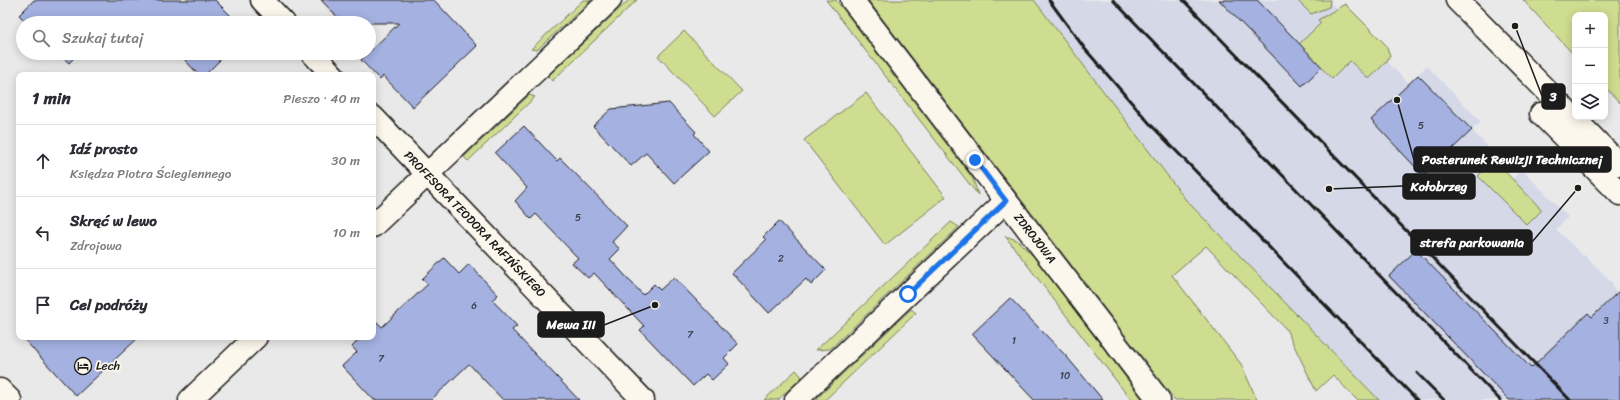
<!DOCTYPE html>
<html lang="pl">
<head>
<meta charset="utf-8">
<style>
  :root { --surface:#fff; --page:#f2f2f3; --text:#2b2b33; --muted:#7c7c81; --line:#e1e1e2 }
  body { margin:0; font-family:Sriracha,sans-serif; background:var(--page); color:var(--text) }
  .controls { position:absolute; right:12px; top:12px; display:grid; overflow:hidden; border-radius:8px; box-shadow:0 2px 10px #0003 }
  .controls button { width:36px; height:36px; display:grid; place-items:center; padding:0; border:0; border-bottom:1px solid var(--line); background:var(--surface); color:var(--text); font:20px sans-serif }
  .stop { position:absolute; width:12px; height:12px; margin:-9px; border:3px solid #1a73e8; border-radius:50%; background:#fff }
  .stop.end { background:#1a73e8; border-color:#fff; box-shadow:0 1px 4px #0008 }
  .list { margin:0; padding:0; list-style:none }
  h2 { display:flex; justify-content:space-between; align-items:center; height:52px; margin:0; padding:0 16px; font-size:17px }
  h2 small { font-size:13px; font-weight:400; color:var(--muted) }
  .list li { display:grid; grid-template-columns:26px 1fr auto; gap:12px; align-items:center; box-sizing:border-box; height:72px; padding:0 16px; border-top:1px solid var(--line) }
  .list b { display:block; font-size:15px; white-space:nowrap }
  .list p { margin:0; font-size:13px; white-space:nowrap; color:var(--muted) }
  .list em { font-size:13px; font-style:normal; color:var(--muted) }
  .icon { flex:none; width:22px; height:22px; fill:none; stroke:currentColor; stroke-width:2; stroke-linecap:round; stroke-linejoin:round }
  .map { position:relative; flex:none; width:1620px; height:400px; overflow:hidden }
  .search { position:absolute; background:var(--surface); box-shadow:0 2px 10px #0003; left:16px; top:16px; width:360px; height:44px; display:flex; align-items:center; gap:10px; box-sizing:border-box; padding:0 14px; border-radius:22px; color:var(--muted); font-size:15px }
  .panel { position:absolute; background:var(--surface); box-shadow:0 2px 10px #0003; left:16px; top:72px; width:360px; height:268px; border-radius:8px }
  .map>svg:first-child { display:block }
</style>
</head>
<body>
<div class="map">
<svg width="1620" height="400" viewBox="0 0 1620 400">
  <rect width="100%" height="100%" fill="#eae9ea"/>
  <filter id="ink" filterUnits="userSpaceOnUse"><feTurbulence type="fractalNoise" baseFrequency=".025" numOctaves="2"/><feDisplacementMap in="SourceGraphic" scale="8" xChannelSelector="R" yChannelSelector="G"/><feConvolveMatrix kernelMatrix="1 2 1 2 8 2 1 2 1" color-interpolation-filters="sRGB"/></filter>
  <g filter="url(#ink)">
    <path fill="#d5d8e7" d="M 1034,0 L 1328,0 L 1408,83 L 1427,66 L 1481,122 L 1472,130 L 1497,157 L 1492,163 L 1510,181 L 1522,169 L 1568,217 L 1556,229 L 1583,256 L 1585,255 L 1613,284 L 1612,287 L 1617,292 L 1620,289 L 1620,400 L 1379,400 L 1186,200 Z"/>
    <g fill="#cfdd91" stroke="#767c56">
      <path d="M 583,0 L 591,0 L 537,50 L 531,49 Z"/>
      <path d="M 629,0 L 637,0 L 552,81 L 548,76 Z"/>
      <path d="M 826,0 L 836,0 L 965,168 L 973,179 L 978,195 Z"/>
      <path d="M 868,0 L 1034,0 L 1186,200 L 1379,400 L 1357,400 L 1333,375 L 1316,391 L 1286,329 L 1206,246 L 1172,275 L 1241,364 L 1257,400 L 1175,400 Z"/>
      <path d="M 1297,0 L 1330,0 L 1329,7 L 1311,14 Z"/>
      <path d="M 1523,0 L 1620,0 L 1620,103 L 1605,87 L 1605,15 L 1575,15 L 1575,56 Z"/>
      <path d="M 1345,4 L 1385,44 L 1390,55 L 1387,61 L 1369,79 L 1350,61 L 1332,79 L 1299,44 L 1321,23 L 1318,20 Z"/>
      <path d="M 684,31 L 742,91 L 715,116 L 658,56 Z"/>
      <path d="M 866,93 L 946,197 L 885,245 L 804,140 Z"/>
      <path d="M 529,95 L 535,97 L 468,161 L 464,157 Z"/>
      <path d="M 1494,160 L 1542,210 L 1527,225 L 1478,176 Z"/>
      <path d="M 951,222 L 959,227 L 830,349 L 816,350 Z"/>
      <path d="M 1005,236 L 1017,240 L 1033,256 L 1143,400 L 1131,400 Z"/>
      <path d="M 911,309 L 916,313 L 825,400 L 815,400 Z"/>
      <path d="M 796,370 L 802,377 L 778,400 L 764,400 Z"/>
    </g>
    <g fill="#a4b1e1" stroke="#1c1c1c">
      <path d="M 34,0 L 215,0 L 238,23 L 27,23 L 19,15 Z"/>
      <path d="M 321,0 L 434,0 L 477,46 L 413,107 L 383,76 L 380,80 L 361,60 L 399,23 L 343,23 Z"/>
      <path d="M 1219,0 L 1257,0 L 1322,67 L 1302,86 Z"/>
      <path d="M 58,53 L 79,53 L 69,63 Z"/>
      <path d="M 180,53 L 227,53 L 205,75 L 199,75 L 179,54 Z"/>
      <path d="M 1418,75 L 1472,130 L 1424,176 L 1371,120 Z"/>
      <path d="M 669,103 L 696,132 L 694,134 L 709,151 L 674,183 L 646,153 L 631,166 L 593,126 L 611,109 Z"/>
      <path d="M 524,126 L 557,161 L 560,158 L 627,226 L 612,242 L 620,249 L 610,259 L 643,295 L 654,284 L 660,290 L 674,277 L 738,344 L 724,358 L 729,364 L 712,380 L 706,374 L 693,386 L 640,330 L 644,326 L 594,273 L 588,278 L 572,263 L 578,258 L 536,214 L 531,219 L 515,201 L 527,188 L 495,153 Z"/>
      <path d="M 779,221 L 826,270 L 811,285 L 806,279 L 769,313 L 732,273 L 766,240 L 763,237 Z"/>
      <path d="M 1416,250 L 1531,368 L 1588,313 L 1592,317 L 1620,290 L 1620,400 L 1509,400 L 1389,276 Z"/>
      <path d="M 444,258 L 459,274 L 469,264 L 498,295 L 492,300 L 517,326 L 512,330 L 579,400 L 503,400 L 469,364 L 431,400 L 374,400 L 359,384 L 342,366 L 357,352 L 352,347 L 361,337 L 373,337 L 373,326 L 377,322 L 382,327 L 428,284 L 422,279 Z"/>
      <path d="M 1010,298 L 1067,357 L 1103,400 L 1034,400 L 991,354 L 972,334 Z"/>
      <path d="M 22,337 L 139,337 L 76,396 Z"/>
    </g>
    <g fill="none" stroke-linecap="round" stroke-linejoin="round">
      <g stroke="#1c1c1c" stroke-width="25">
        <g id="minor">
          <path d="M 262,0 L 284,23"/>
          <path d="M 852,0 L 1159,400"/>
          <path d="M 1457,0 L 1620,165"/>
          <path d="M 312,53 L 333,75"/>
          <path d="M 1541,114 L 1620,194"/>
          <path d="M 373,117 L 643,400"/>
          <path d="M 373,226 L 610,0"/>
          <path d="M 0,390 L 10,400"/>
          <path d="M 190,400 L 256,337"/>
          <path d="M 796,400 L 1006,201"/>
        </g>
      </g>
      <use href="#minor" stroke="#fbf7ec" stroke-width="22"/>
      <g stroke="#1c1c1c" stroke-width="3">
        <path d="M 1049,0 L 1085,49 L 1151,125 L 1417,400"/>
        <path d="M 1113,0 L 1500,400"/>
        <path d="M 1183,0 L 1570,400"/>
        <path d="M 1417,373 L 1444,400"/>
      </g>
    </g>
  </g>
  <g fill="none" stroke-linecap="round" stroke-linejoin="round" filter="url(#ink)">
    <path stroke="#1a73e8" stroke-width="5" d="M 908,294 L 1006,201 L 975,160"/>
  </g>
  <defs>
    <g id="hotel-ring" transform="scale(0.9)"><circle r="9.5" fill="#fbf7ec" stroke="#1c1c1c" stroke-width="1.5"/><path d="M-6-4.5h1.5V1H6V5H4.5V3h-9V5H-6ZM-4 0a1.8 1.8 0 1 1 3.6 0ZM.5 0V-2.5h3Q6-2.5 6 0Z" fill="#1c1c1c"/></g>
  </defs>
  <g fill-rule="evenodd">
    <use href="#hotel-ring" x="83" y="366"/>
  </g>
  <g text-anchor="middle" stroke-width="3.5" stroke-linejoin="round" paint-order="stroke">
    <g font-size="10" fill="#3e414d">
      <text x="1421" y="129">5</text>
      <text x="578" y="221">5</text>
      <text x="781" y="262">2</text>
      <text x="474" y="309">6</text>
      <text x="1606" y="324">3</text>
      <text x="690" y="338">7</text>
      <text x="1014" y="344">1</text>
      <text x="381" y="362">7</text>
      <text x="1065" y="379">10</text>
    </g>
    <g font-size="12" fill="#1c1c1c" stroke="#fbf7ec">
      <text transform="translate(475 224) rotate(46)" y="4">PROFESORA TEODORA RAFIŃSKIEGO</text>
      <text transform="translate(1035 238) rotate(52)" y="4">ZDROJOWA</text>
    </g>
    <g font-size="12" fill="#1c1c1c" stroke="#fbf7ec" text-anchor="start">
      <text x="96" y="370">Lech</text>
    </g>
  </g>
  <path fill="none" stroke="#1c1c1c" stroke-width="1.5" d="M1515 26L1542 96M1397 100L1414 160M1329 189L1403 186M1578 188L1532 242M655 305L604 325"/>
  <g fill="#1c1c1c" stroke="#fbf7ec" stroke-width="1.5">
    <circle cx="1515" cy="26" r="4"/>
    <circle cx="1397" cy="100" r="4"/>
    <circle cx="1329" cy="189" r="4"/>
    <circle cx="1578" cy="188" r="4"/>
    <circle cx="655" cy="305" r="4"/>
  </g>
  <g fill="#1c1c1c" stroke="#1c1c1c" stroke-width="1.5">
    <rect x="1542" y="84" width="23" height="25" rx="4"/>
    <rect x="1414" y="147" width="197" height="25" rx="4"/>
    <rect x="1403" y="174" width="72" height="25" rx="4"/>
    <rect x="1411" y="230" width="121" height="25" rx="4"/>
    <rect x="538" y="312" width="66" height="25" rx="4"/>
  </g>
  <g font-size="13" text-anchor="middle" font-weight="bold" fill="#fff">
    <text x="1553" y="101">3</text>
    <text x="1512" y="164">Posterunek Rewizji Technicznej</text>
    <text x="1439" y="191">Kołobrzeg</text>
    <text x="1472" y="247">strefa parkowania</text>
    <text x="571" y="329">Mewa III</text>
  </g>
</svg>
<div class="controls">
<button>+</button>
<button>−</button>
<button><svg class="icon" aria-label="layers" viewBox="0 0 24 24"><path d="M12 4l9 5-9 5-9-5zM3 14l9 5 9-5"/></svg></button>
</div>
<div class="stop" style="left:908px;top:294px"></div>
<div class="stop end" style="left:975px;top:160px"></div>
<div class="search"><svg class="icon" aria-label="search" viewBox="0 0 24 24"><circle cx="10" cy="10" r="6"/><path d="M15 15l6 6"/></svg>Szukaj tutaj</div>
<section class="panel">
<h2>1 min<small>Pieszo · 40 m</small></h2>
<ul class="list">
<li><svg class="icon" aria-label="ahead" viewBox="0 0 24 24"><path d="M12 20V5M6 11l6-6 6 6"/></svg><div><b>Idź prosto</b><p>Księdza Piotra Ściegiennego</p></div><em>30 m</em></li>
<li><svg class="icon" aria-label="left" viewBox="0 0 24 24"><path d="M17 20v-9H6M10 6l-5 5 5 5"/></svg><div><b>Skręć w lewo</b><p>Zdrojowa</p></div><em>10 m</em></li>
<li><svg class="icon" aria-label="arrive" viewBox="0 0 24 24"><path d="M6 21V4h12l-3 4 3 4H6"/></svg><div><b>Cel podróży</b></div></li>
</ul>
</section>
</div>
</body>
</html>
